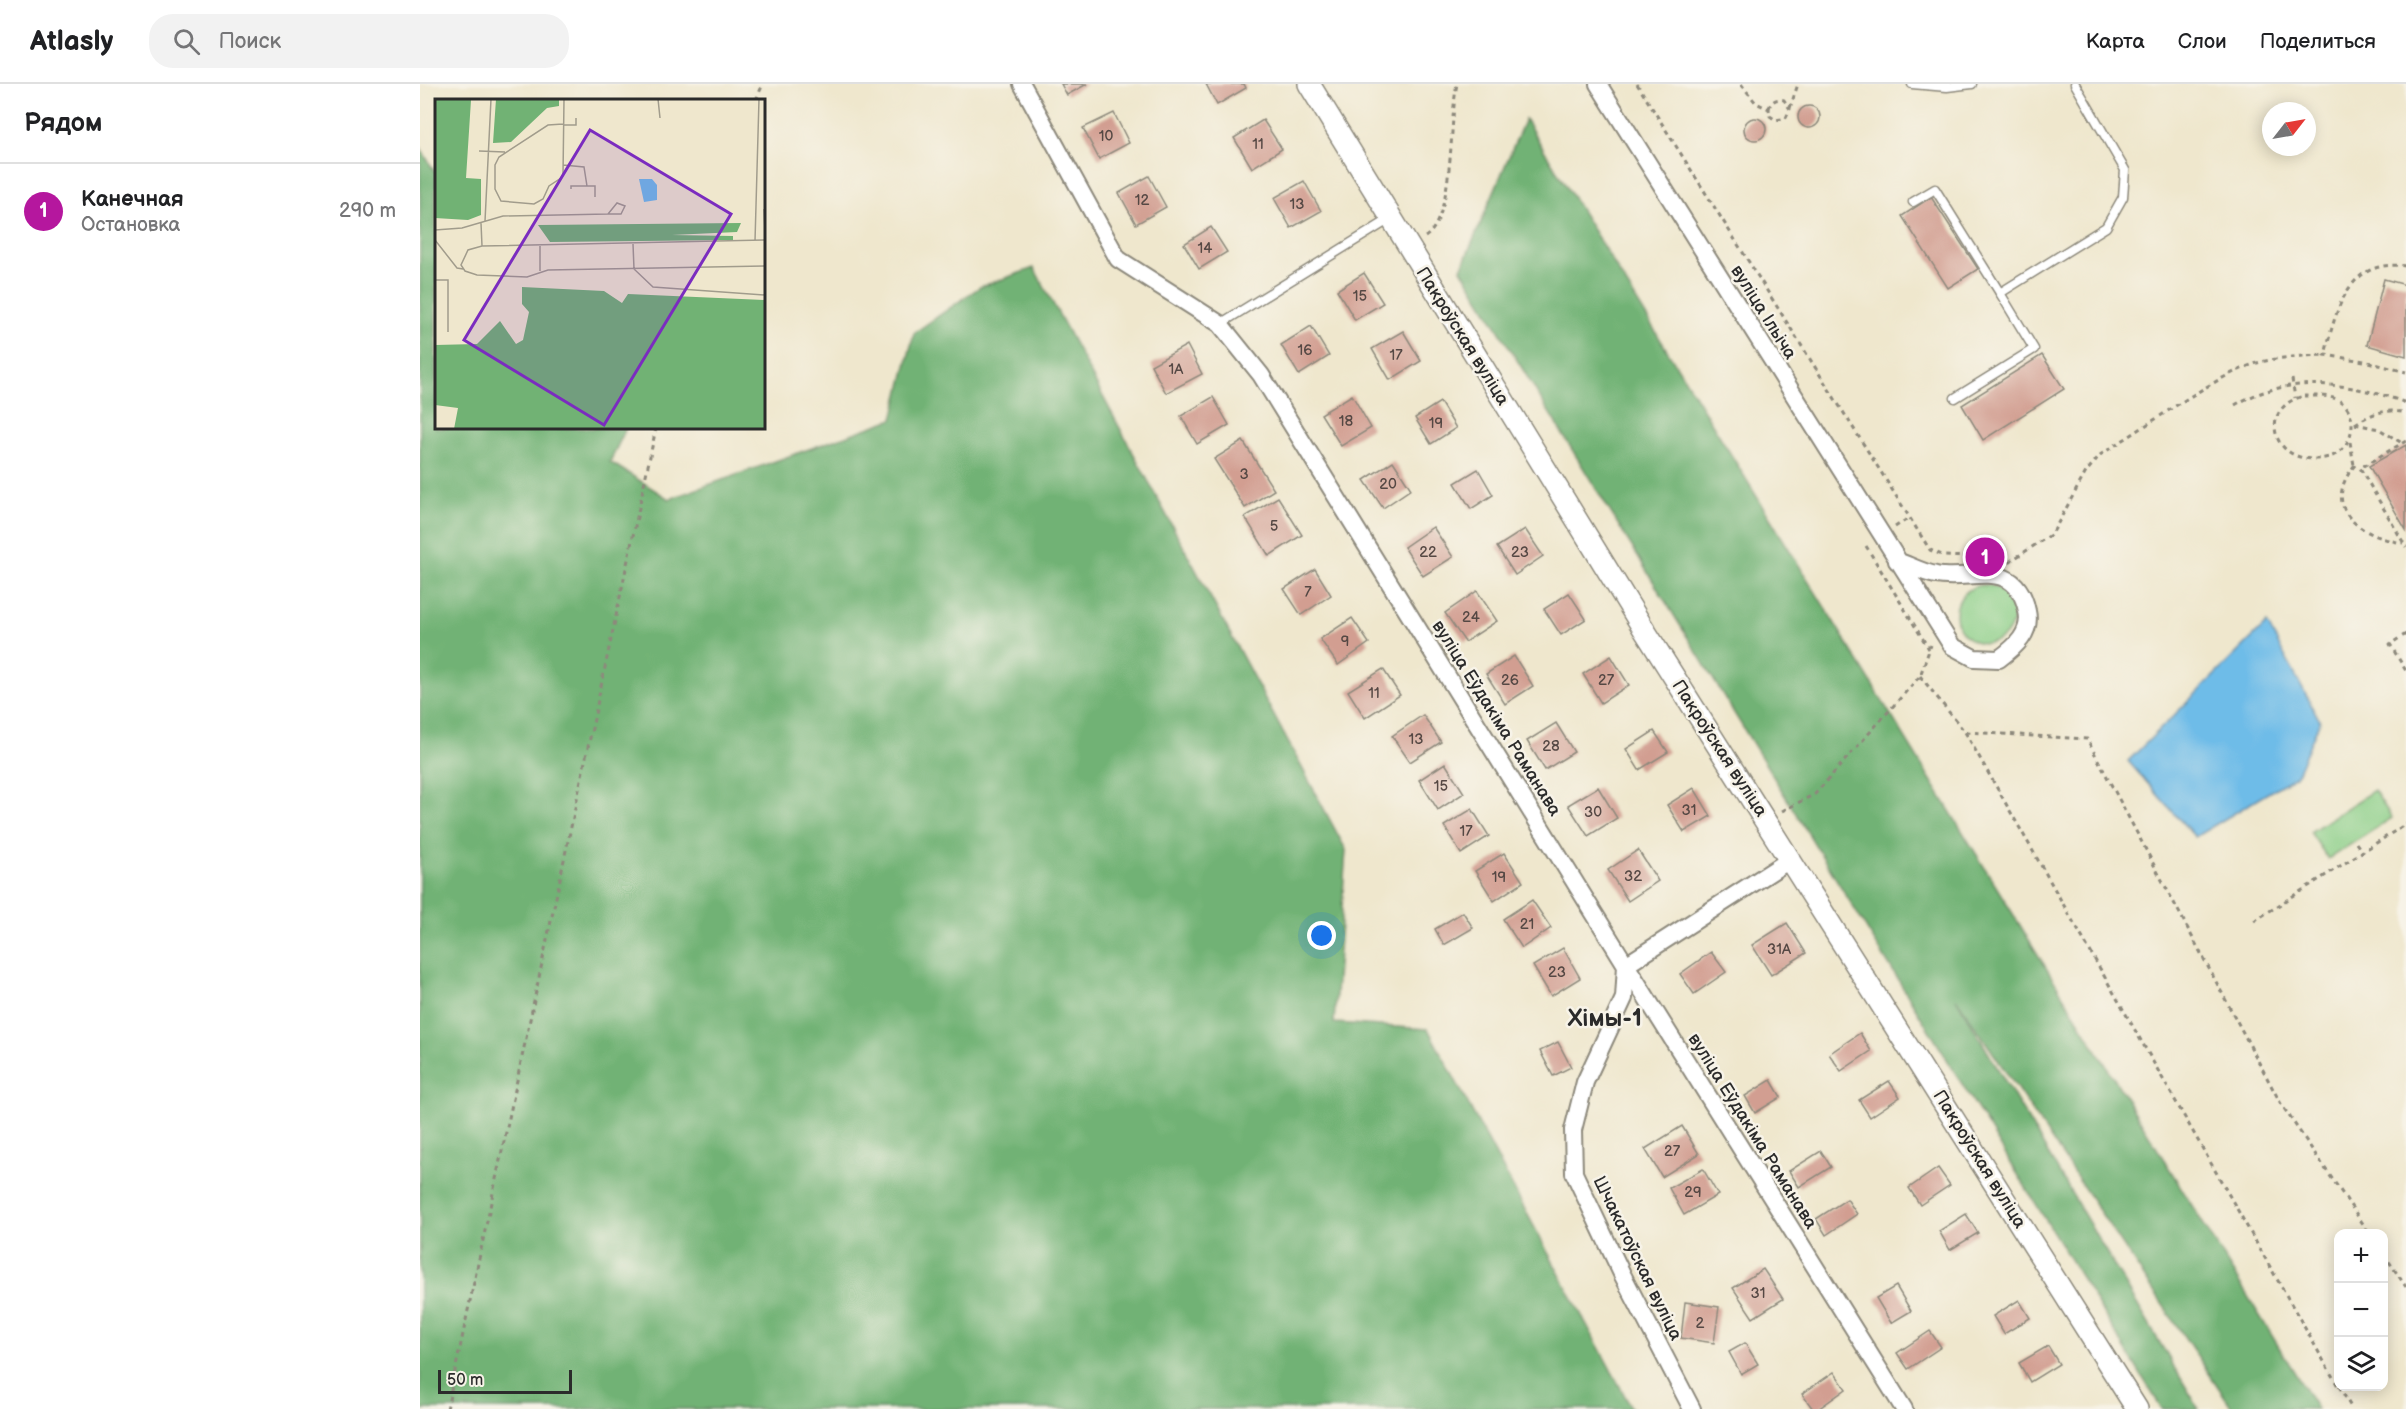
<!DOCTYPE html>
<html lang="ru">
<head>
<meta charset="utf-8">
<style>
  :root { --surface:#fff; --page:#f2f2f2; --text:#202124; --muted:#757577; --line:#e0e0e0; --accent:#b5179e }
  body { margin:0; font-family:"Balsamiq Sans",sans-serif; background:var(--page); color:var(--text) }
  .controls { position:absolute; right:18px; bottom:18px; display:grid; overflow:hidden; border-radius:12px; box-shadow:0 3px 15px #0003 }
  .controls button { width:54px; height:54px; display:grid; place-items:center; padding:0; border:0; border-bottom:2px solid var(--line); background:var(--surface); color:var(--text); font:30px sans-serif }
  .compass { position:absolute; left:1842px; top:18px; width:54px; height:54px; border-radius:50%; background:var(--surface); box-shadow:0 3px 15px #0003; rotate:59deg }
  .scale { position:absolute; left:18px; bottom:15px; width:134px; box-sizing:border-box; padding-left:6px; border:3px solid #2b2b2b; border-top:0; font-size:16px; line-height:21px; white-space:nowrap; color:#2b2b2b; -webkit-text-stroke:4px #f7f3e8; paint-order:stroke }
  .you { position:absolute; left:902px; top:852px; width:21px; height:21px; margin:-15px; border:4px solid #fff; border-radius:50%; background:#1a73e8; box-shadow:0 0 0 9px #1a73e833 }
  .badge { display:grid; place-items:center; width:39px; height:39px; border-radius:50%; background:var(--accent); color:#fff; font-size:20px; font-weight:700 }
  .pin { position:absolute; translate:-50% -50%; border:3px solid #fff; box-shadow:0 2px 6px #0006 }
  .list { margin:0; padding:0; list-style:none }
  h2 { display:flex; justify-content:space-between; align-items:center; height:78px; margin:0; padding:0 24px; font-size:26px }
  h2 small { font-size:20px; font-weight:400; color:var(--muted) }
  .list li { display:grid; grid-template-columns:39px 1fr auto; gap:18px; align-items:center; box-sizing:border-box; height:96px; padding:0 24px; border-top:2px solid var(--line) }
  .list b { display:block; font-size:22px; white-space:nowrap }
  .list p { margin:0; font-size:20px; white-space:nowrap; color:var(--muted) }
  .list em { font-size:20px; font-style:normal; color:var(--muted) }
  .icon { flex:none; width:33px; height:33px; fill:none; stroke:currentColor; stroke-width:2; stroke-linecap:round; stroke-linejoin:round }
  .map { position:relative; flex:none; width:1986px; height:1325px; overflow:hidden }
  header { display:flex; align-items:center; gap:36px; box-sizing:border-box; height:84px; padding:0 30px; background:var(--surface); border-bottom:2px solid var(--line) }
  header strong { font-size:28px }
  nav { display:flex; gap:33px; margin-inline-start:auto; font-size:21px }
  .search { width:420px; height:54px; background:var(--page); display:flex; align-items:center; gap:15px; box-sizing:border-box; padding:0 21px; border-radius:24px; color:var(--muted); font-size:22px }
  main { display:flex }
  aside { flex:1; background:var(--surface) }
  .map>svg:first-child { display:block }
</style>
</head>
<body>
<header>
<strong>Atlasly</strong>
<div class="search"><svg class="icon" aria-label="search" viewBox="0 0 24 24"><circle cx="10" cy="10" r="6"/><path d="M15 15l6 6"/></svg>Поиск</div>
<nav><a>Карта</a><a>Слои</a><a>Поделиться</a></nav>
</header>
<main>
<aside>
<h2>Рядом<small></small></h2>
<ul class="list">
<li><span class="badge">1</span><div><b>Канечная</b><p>Остановка</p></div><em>290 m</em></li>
</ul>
</aside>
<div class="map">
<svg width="1986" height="1325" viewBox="0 0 1986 1325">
  <rect width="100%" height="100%" fill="#f7f3e8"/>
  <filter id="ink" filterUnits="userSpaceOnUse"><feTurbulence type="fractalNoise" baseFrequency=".0167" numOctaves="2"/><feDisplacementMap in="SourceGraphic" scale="12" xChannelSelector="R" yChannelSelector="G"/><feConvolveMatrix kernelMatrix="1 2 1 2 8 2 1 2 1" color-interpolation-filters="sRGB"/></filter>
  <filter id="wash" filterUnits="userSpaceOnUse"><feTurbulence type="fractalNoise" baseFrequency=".008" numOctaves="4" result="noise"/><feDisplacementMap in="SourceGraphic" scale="24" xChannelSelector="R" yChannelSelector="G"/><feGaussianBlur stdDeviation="1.35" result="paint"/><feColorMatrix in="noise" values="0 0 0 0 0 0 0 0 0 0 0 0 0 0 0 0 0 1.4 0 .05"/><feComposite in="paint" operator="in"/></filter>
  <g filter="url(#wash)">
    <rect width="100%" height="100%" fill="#efe7cd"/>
    <g fill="#8ccf88" stroke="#5c7d5a" stroke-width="1.5">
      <circle cx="1565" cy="530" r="29"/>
      <path d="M 1954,706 L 1972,734 L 1908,775 L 1890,748 Z"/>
    </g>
    <g fill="#71b274" stroke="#4e6e50" stroke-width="1.5">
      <path d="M 1105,35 L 1897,1325 L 1813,1325 L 1536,914 L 1779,1325 L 1742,1325 L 1041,185 Z"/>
      <path d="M 0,63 L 16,90 L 16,344 L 206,344 L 190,378 L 249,415 L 473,335 L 494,249 L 560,203 L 614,184 L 926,766 L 914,939 L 1008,945 L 1212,1325 L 0,1325 Z"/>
    </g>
    <path fill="#6ebce8" stroke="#4c748a" stroke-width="1.5" d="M 1847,539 L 1900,637 L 1876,692 L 1775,753 L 1708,677 Z"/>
    <g id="blocks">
      <g fill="#d29e91">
        <path d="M 641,0 L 667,0 L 647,11 Z"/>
        <path d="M 786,0 L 824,0 L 826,4 L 797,21 Z"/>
        <circle cx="1389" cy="33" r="11"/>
        <path d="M 694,29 L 709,59 L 679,75 L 663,44 Z"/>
        <circle cx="1335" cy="45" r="11"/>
        <path d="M 843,36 L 862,65 L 832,84 L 814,54 Z"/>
        <path d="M 729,92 L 746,123 L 716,140 L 699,109 Z"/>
        <path d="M 884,97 L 901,127 L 871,144 L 854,114 Z"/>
        <path d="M 1511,113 L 1558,185 L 1528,204 L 1482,132 Z"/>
        <path d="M 791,143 L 807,168 L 779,185 L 764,160 Z"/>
        <path d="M 944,189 L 963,219 L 935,236 L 917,206 Z"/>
        <path d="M 1964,195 L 1986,201 L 1986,272 L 1947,261 Z"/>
        <path d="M 891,242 L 909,272 L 879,291 L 861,261 Z"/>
        <path d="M 983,247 L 1001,277 L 970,296 L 952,265 Z"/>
        <path d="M 767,261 L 782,290 L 746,309 L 731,281 Z"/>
        <path d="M 1622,271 L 1644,305 L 1563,356 L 1542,321 Z"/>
        <path d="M 932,311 L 951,344 L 921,362 L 901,330 Z"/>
        <path d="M 793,313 L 809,341 L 777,360 L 761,332 Z"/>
        <path d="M 1020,318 L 1036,344 L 1011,360 L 995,334 Z"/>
        <path d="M 823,357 L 854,406 L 825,424 L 794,375 Z"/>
        <path d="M 1986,361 L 1986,446 L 1949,382 Z"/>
        <path d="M 973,377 L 991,405 L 963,424 L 944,396 Z"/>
        <path d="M 1058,385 L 1073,411 L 1051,425 L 1035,399 Z"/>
        <path d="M 858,413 L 882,451 L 849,472 L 825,433 Z"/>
        <path d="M 1013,443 L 1033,473 L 1003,492 L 984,463 Z"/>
        <path d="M 1105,445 L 1123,472 L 1095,491 L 1077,463 Z"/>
        <path d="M 895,485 L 911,511 L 881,531 L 864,505 Z"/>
        <path d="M 1057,507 L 1077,537 L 1045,558 L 1025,529 Z"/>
        <path d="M 1149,509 L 1166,535 L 1141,551 L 1124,525 Z"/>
        <path d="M 932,534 L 949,559 L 918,581 L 900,555 Z"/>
        <path d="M 1094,572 L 1113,602 L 1085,620 L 1066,590 Z"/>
        <path d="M 1191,572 L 1209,601 L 1181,619 L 1163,590 Z"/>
        <path d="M 963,585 L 980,611 L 945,634 L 928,607 Z"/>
        <path d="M 1003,631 L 1021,658 L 990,678 L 972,652 Z"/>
        <path d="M 1136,639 L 1154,668 L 1125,686 L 1107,657 Z"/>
        <path d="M 1234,647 L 1248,668 L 1219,686 L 1206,665 Z"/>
        <path d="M 1025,679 L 1044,709 L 1018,726 L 999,696 Z"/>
        <path d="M 1178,703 L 1197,734 L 1168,752 L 1148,721 Z"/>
        <path d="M 1274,704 L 1291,732 L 1264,748 L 1247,721 Z"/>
        <path d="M 1052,725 L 1069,752 L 1041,770 L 1024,742 Z"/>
        <path d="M 1218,766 L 1238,797 L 1208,817 L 1188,786 Z"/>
        <path d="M 1084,769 L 1103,798 L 1074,817 L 1055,787 Z"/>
        <path d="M 1112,816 L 1131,844 L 1102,864 L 1083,835 Z"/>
        <path d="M 1043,828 L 1053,844 L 1024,861 L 1015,845 Z"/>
        <path d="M 1367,839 L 1386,869 L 1351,891 L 1332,861 Z"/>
        <path d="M 1143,864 L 1160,894 L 1131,912 L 1113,882 Z"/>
        <path d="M 1291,868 L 1306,888 L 1274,910 L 1260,890 Z"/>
        <path d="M 1440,949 L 1451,967 L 1421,987 L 1409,970 Z"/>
        <path d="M 1138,958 L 1151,983 L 1133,992 L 1120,967 Z"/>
        <path d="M 1351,996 L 1361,1013 L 1335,1029 L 1325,1012 Z"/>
        <path d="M 1469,997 L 1480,1013 L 1450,1033 L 1439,1016 Z"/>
        <path d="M 1262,1042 L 1279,1070 L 1242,1093 L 1225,1065 Z"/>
        <path d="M 1401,1067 L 1411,1083 L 1379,1103 L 1369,1087 Z"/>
        <path d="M 1518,1084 L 1530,1101 L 1500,1121 L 1489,1104 Z"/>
        <path d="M 1283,1085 L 1298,1111 L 1264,1131 L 1249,1104 Z"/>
        <path d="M 1427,1115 L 1437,1130 L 1406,1151 L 1396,1135 Z"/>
        <path d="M 1546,1130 L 1558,1149 L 1530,1166 L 1519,1147 Z"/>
        <path d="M 1343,1185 L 1363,1215 L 1333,1234 L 1313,1204 Z"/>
        <path d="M 1476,1202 L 1491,1227 L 1471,1239 L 1456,1214 Z"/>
        <path d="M 1599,1216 L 1610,1234 L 1584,1250 L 1573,1232 Z"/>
        <path d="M 1265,1218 L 1299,1223 L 1294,1259 L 1261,1254 Z"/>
        <path d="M 1510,1247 L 1521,1263 L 1488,1285 L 1477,1269 Z"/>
        <path d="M 1325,1259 L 1338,1280 L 1321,1290 L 1309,1268 Z"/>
        <path d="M 1628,1262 L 1639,1280 L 1610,1298 L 1599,1279 Z"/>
        <path d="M 1414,1288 L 1426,1305 L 1398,1325 L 1393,1325 L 1382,1310 Z"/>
      </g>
    </g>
  </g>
  <g filter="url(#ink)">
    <use href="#blocks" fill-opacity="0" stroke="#8d897c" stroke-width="1.5"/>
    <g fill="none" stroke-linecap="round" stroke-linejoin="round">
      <g stroke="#8d897c" stroke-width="11">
        <g id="service">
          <path d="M 1492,0 L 1527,3 L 1552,0"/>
          <path d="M 1493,118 L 1515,105 L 1580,209"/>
          <path d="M 800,240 L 970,135"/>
          <path d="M 1535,314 L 1614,265 L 1580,209 L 1686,143 L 1703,113 L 1705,86 L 1655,0"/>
        </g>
      </g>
      <g stroke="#8d897c" stroke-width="20">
        <g id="minor">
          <path d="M 602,0 L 698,175 L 800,240 L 841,291 L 1206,881 L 1484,1325"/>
          <path d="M 1178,0 L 1532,562 L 1554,574 L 1579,575 C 1595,563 1612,549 1607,527 C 1596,472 1551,498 1516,491 C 1503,489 1489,481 1477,477"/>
          <path d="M 1272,1325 L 1203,1192 L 1154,1089 L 1153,1046 L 1165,998 L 1204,914 L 1206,881 L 1371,775"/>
        </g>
      </g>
      <g stroke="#8d897c" stroke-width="24">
        <path id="tertiary" d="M 889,0 L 1225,547 L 1717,1325"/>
      </g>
      <g stroke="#8d897c" stroke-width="3" stroke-dasharray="4.5 4.5" stroke-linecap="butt">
        <path d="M 1217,0 L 1510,466 L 1524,472 L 1550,473"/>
        <path d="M 1321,0 L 1336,19 L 1349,25 L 1350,32 L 1356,36 L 1366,34 L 1370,25 L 1364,16 C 1357,14 1350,17 1349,25"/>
        <path d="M 336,16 L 343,0"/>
        <path d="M 1370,24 L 1378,0"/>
        <path d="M 1005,153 C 1035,134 1029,35 1037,0"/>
        <path d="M 1986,182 C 1927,174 1916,226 1905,271 L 1944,277 L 1986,288"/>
        <path d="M 1872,295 L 1875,314"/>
        <path d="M 1884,312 C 1895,312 1906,311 1916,315 C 1939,325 1935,356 1918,369 C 1911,374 1900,375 1892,375 C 1848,373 1841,322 1884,312 Z"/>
        <path d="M 1815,321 C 1867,290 1931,298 1986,319"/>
        <path d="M 1935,340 C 1952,329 1966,324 1986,329"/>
        <path d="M 1935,340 L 1959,345 L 1982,359"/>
        <path d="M 1986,357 L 1940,384 L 1986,463"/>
        <path d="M 1930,358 L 1934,381"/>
        <path d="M 1935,381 C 1899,424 1941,453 1983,459"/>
        <path d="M 1475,443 L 1489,434"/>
        <path d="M 1446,462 L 1509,565"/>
        <path d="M 1589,478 L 1632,450 L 1666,388 L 1680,371 L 1697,360 C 1736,336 1795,292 1837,279 C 1859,273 1882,272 1905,271"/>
        <path d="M 1986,550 L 1970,560 L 1986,587"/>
        <path d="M 1500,592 L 1545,648 L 1918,1302"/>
        <path d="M 1546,648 L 1667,655 L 1861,1020 L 1950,1150"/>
        <path d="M 1362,727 L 1395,710 L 1500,592 L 1511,561"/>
        <path d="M 1936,759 L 1943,769"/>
        <path d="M 1834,837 L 1986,740"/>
        <path d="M 1964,1170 L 1986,1203"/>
        <path d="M 1919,1302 L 1932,1325"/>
        <path d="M 27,1325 L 236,344"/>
      </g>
      <use href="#service" stroke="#fff" stroke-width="8"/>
      <use href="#minor" stroke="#fff" stroke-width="16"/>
      <use href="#tertiary" stroke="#fff" stroke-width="21"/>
    </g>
  </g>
  <g text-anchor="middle" stroke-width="5" stroke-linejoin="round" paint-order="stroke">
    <g font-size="15" fill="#554844">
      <text x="686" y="57">10</text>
      <text x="838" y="65">11</text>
      <text x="722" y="121">12</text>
      <text x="877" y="125">13</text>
      <text x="785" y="169">14</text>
      <text x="940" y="217">15</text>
      <text x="885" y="271">16</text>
      <text x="976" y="276">17</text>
      <text x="756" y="290">1А</text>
      <text x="926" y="342">18</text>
      <text x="1016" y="344">19</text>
      <text x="824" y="395">3</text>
      <text x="968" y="405">20</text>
      <text x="854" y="447">5</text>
      <text x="1008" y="473">22</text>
      <text x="1100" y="473">23</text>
      <text x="888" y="513">7</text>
      <text x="1051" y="538">24</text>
      <text x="925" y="562">9</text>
      <text x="1090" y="601">26</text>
      <text x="1186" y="601">27</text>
      <text x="954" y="614">11</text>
      <text x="996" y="660">13</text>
      <text x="1131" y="667">28</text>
      <text x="1021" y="707">15</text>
      <text x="1269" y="731">31</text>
      <text x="1173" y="733">30</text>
      <text x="1046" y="752">17</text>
      <text x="1213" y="797">32</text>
      <text x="1079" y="798">19</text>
      <text x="1107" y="845">21</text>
      <text x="1359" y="870">31А</text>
      <text x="1137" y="893">23</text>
      <text x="1252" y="1072">27</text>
      <text x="1273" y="1113">29</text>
      <text x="1338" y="1214">31</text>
      <text x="1280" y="1244">2</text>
    </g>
    <g font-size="18" fill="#2b2b2b" stroke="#f7f3e8">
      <text transform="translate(1344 228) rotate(58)" y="6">вуліца Ільіча</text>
      <text transform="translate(1043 252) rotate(58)" y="6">Пакроўская вуліца</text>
      <text transform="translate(1077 634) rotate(58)" y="6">вуліца Еўдакіма Раманава</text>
      <text transform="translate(1300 664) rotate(57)" y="6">Пакроўская вуліца</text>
      <text transform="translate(1333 1047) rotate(58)" y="6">вуліца Еўдакіма Раманава</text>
      <text transform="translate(1560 1075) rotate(58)" y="6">Пакроўская вуліца</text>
      <text transform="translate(1218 1174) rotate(64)" y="6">Шчакатоўская вуліца</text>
    </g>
    <g font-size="24" font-weight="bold" fill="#2b2b2b" stroke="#f7f3e8">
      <text x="1185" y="942">Хімы-1</text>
    </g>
  </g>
  <g transform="translate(15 15)">
    <rect width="330" height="330" fill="#efe7cd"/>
    <path d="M 0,0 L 51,0 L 36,1 L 31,79 L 46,80 L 46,116 L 33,121 L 0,119 ZM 61,0 L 124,0 L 124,7 L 112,9 L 76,43 L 58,44 ZM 306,124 L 302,133 L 237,136 L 298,137 L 298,141 L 115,143 L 103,126 ZM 87,188 L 169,192 L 187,204 L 193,195 L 330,201 L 330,330 L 19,330 L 23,309 L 0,306 L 0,246 L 42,245 L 65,222 L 81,245 L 88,241 L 94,213 L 87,205 Z" fill="#71b274"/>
    <path d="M 204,80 L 217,80 L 222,86 L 222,101 L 209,103 Z" fill="#6ebce8"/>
    <path fill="none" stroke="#a19c8c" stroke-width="1.5" d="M 223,0 L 225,19M 128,25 L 113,26 L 64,58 L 60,66 L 60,90 L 66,102 L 99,105 L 108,100 L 114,87 L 126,79 L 128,76 L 129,0M 128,26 L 141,26 L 141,19M 44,52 L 70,53M 128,66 L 149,68 L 152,87 L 160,87 L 160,98M 136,90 L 136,87 L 152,87M 329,110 L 330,132M 50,122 L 56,0M 46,124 L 47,147M 0,131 L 27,129 L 68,117 L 173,115 L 186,115 L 190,107 L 182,104 L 173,115M 0,141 L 22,169 L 28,170M 330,141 L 47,147 L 33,151 L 26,166 L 30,172 L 42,176 L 92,178 L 113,171 L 330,167M 320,142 L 324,0M 198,145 L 199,170 L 218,188 L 330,196M 105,147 L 105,172M 0,181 L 13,181 L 13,233"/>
    <path fill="#7b2cbf" fill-opacity="0.15" stroke="#7b2cbf" stroke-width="3" d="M 155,31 L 296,115 L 169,326 L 29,241 Z"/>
    <rect width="330" height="330" fill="none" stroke="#2b2b2b" stroke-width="3"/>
  </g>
</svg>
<div class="controls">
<button>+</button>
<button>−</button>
<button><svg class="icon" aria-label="layers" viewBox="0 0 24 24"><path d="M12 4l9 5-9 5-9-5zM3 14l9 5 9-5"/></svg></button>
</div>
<svg class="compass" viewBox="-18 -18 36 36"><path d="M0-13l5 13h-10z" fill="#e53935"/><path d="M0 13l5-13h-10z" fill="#757577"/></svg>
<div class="scale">50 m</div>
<div class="you"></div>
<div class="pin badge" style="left:1565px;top:473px">1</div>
</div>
</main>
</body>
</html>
